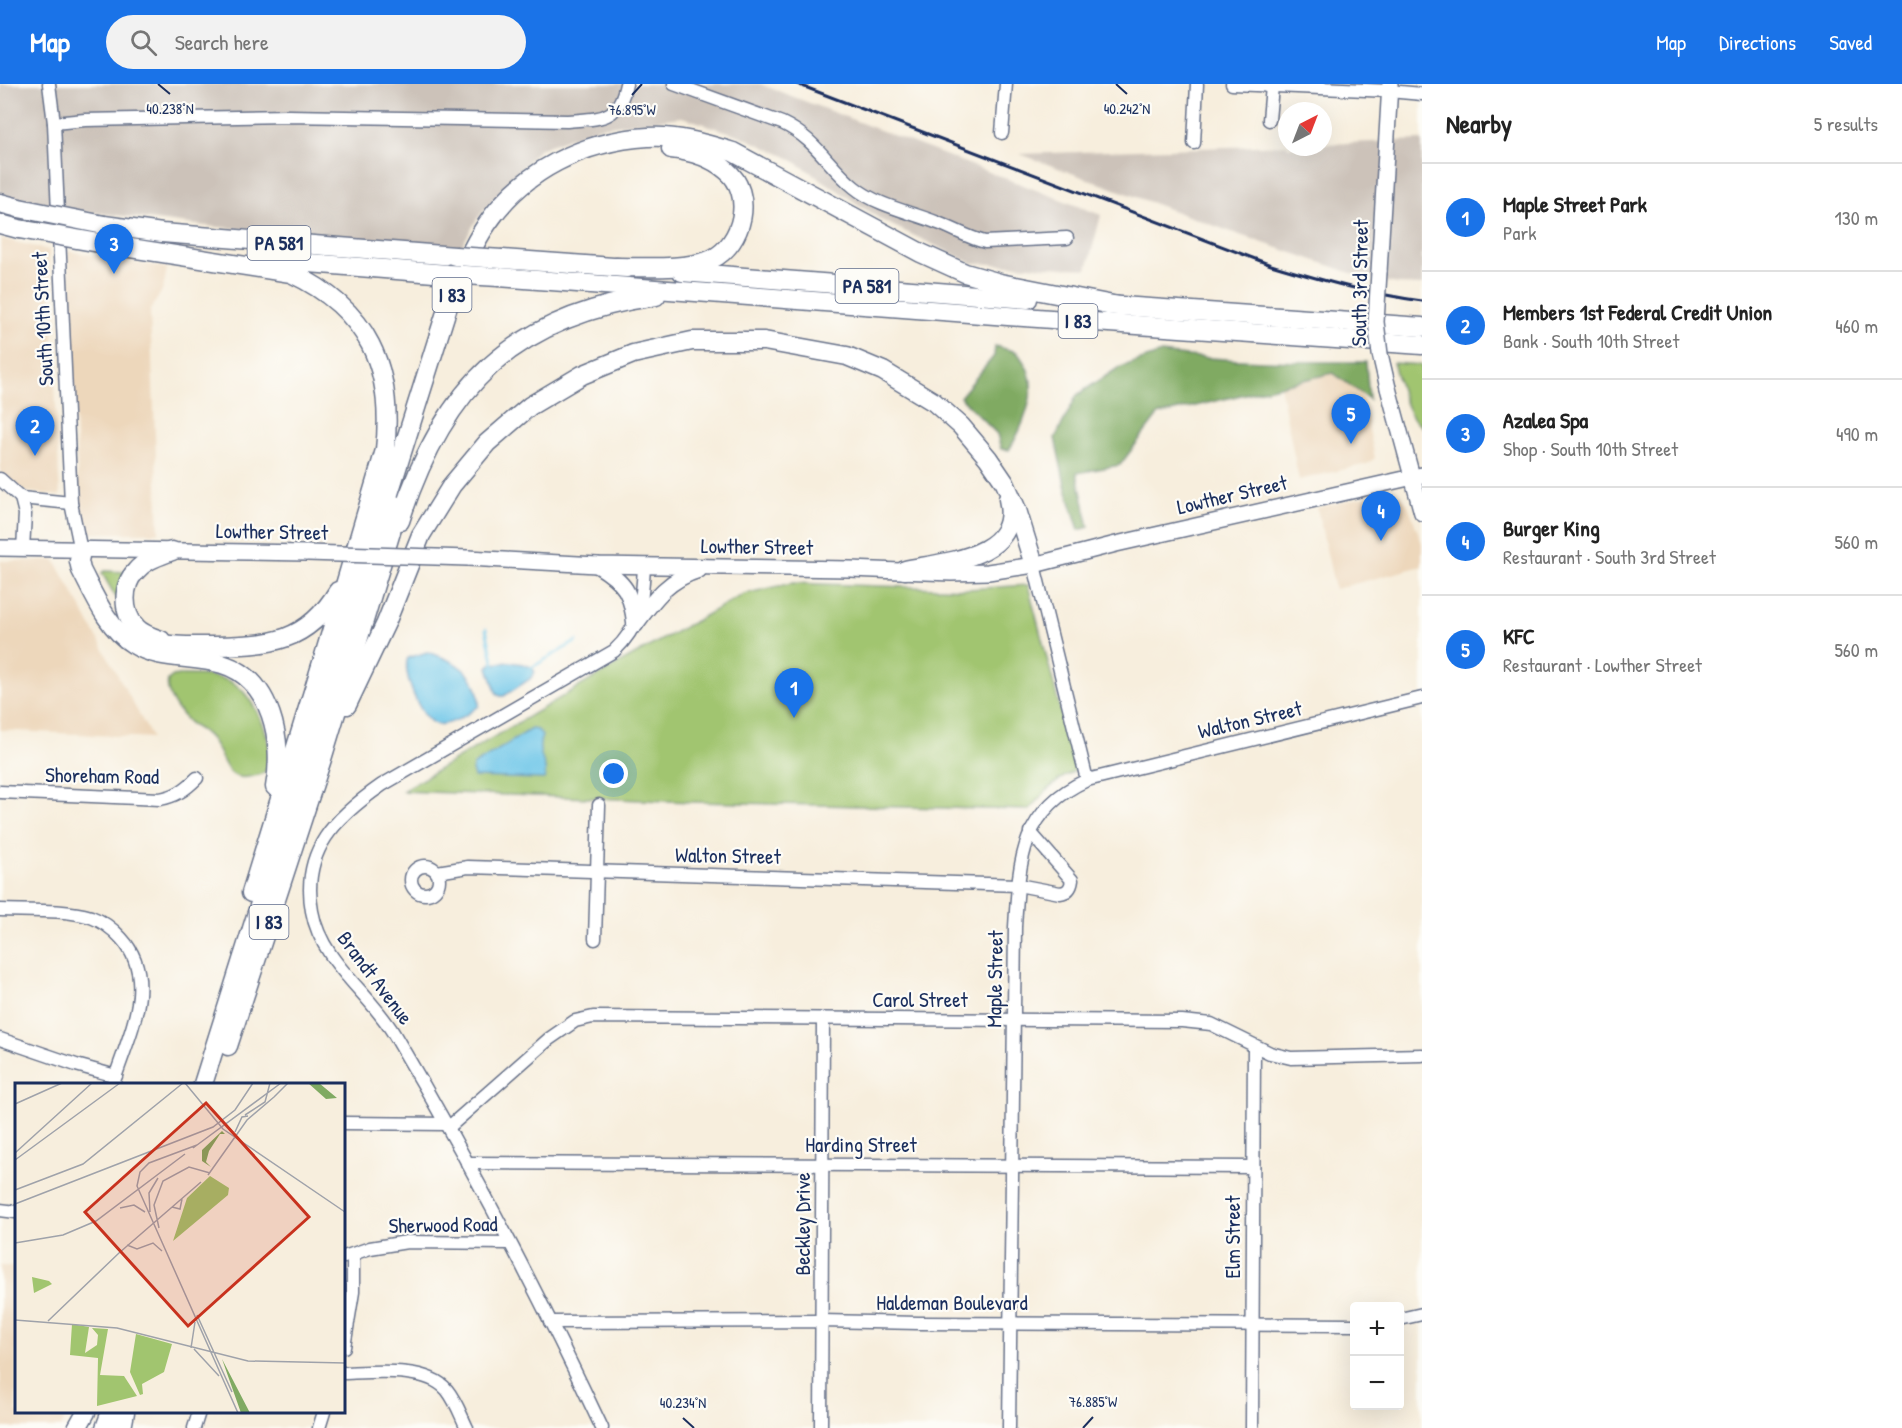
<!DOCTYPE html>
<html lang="en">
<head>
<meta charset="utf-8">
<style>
  :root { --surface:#fff; --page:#f2f2f2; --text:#222; --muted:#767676; --line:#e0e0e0; --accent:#1a73e8 }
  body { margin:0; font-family:"Patrick Hand",sans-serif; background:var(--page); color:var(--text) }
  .controls { position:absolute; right:18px; bottom:18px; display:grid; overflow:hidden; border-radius:6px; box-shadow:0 6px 24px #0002 }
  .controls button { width:54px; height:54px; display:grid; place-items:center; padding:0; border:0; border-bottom:2px solid var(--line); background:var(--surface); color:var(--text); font:30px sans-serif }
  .compass { position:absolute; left:1278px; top:18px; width:54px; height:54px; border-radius:50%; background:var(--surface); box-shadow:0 6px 24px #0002; rotate:42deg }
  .you { position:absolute; left:614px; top:690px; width:21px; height:21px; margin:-15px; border:4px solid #fff; border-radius:50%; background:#1a73e8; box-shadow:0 0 0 9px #1a73e833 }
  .badge { display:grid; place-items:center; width:39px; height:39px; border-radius:50%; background:var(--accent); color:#fff; font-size:20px; font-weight:700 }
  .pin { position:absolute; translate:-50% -50px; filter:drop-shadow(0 2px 3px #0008) }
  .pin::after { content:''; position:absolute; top:32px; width:21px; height:18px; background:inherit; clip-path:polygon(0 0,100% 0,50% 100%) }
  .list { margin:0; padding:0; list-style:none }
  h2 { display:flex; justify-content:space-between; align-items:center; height:78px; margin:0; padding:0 24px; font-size:26px }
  h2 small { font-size:20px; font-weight:400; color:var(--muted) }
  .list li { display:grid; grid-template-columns:39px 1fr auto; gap:18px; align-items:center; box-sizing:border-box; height:108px; padding:0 24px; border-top:2px solid var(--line) }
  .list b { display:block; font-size:22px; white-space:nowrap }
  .list p { margin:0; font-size:20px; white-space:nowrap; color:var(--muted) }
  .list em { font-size:20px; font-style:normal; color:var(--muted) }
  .icon { flex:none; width:33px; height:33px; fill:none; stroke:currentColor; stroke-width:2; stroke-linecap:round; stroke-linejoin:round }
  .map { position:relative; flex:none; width:1422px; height:1344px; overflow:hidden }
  header { display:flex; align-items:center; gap:36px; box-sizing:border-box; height:84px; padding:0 30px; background:var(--accent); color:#fff }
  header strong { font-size:28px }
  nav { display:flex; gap:33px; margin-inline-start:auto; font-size:21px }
  .search { width:420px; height:54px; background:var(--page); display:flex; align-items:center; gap:15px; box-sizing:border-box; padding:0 21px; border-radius:33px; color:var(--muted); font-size:22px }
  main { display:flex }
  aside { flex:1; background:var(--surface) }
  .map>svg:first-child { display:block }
</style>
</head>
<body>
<header>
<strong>Map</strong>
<div class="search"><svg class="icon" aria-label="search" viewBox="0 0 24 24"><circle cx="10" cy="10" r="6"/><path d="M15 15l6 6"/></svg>Search here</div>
<nav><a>Map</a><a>Directions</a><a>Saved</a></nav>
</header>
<main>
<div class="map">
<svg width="1422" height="1344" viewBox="0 0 1422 1344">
  <rect width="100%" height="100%" fill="#fdfcf7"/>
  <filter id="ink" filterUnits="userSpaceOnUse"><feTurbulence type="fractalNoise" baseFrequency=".0167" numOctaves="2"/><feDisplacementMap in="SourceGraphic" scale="12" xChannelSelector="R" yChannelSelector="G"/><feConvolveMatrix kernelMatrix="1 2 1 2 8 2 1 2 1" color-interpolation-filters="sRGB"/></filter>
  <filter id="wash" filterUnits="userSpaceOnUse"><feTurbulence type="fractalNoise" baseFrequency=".008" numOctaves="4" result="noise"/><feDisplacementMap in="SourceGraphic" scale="24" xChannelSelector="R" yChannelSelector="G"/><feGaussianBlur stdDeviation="1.35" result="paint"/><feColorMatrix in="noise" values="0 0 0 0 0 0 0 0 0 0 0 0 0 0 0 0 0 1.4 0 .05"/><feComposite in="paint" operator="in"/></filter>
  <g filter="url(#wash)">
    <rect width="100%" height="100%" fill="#f7eedd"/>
    <g fill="#edd7bb">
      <path d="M 0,154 L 49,166 L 60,412 L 19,407 L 0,389 Z"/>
      <path d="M 68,167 L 167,184 L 163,205 L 150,227 L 159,449 L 91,449 L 87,446 L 79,425 Z"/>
      <path d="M 1356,284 L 1375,374 L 1367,380 L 1299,396 L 1280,301 Z"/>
      <path d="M 1385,408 L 1401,412 L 1408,421 L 1422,459 L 1422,482 L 1335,505 L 1317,424 Z"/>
      <path d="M 55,476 L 152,654 L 0,646 L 0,477 Z"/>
      <path d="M 0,1182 L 16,1182 L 16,1328 L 69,1328 L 60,1344 L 0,1344 Z"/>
    </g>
    <g fill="#ccc2b9">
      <path d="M 0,0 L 760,0 L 1101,131 L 1087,185 L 972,179 L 883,137 L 791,75 L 741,52 L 682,33 L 600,43 L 539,65 L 493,115 L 477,135 L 461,163 L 205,142 L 81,127 L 0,110 Z"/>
      <path d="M 1422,56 L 1422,201 L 1398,200 L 1360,192 L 1234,149 L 1020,70 L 1287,61 L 1287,63 L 1323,63 L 1323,60 Z"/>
    </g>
    <g fill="#a1c56f" stroke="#5e7a66" stroke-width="1.5">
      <path d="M 1393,279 L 1422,281 L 1422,343 C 1404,330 1400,299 1393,279 Z"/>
      <path d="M 104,487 L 128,488 L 118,517 L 102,489 Z"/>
      <path d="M 792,499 L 968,505 L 1028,501 L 1076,686 C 1057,695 1042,710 1029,726 L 694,718 L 402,707 L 616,581 L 744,510 Z"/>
      <path d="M 179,591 C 197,591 216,590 233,599 C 254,611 277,661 268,683 C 265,690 259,691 253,692 C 249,693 244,694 239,693 C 220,689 222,657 200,646 C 186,639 164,613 168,596 L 173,592 Z"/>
    </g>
    <g fill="#80aa62" stroke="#4e6c60" stroke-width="1.5">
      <path d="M 995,262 L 1017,268 C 1021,274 1027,281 1029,289 C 1037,310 1021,347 1009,366 L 1001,365 L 997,350 L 960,313 L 994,272 Z"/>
      <path d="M 1161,269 C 1229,278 1297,278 1366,278 L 1369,315 L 1333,289 L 1158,331 L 1120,381 L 1077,389 L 1089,443 L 1079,446 L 1066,405 L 1055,354 L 1077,311 L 1118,284 Z"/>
    </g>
    <g fill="#6ac5e8" stroke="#427aa3" stroke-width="1.5">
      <path d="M 427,568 C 455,576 480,590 479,622 C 469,630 449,643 436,640 C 421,637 401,587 408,574 Z"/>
      <path d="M 510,578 C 519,580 530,579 535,588 L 530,595 L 504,612 L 500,612 L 496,608 L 488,583 L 491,580 Z"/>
      <path d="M 531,645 L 538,646 L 542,652 C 534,670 550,681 544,695 L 474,693 L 472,686 L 474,681 Z"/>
    </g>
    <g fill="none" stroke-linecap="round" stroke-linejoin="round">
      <g stroke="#6ac5e8" stroke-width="3">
        <path d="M 486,545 L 494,581"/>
        <path d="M 529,585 L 577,557"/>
      </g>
    </g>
  </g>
  <g filter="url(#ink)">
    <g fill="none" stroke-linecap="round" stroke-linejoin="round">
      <g stroke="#68728a" stroke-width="15">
        <g id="minor">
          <path d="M 49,0 L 54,39 L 71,419 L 81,467"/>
          <path d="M 674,0 L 782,39 C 816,55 827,81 854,103 C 877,122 911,128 938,139 C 954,145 969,154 985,158 L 1067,154"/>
          <path d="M 1232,0 L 1389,7 L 1422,10"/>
          <path d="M 1269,36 L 1272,2"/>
          <path d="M 54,39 L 85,36 L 288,32 L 567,37 C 600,34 618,38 626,0"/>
          <path d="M 1002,49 L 1006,0"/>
          <path d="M 1194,59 L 1197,0"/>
          <path d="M 0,395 L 21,414 L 71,419"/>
          <path d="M 21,414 L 25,430 L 23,465"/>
          <path d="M 1034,481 L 1087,696"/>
          <path d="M 0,708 L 160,715 C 176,712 185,706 197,694"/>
          <circle cx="425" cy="796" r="14"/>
          <path d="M 437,788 L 468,783 L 1018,801 L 1060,809 C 1068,808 1071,804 1072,796 L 1030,748"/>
          <path d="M 0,826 C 28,827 65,825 91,833 C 102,837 113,845 121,854 C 160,896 127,954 113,1000"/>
          <path d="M 595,855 L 599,721"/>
          <path d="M 0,955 L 76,981 L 116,992"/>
          <path d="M 344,1039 L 447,1040"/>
          <path d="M 449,1043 L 549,955 L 575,937 L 593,933 L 1182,937 L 1211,940 L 1270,969 L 1291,974 L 1422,971"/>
          <path d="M 467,1079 L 1253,1083"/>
          <path d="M 0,1126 L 16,1128"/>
          <path d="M 344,1173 L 370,1164 L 407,1158 L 509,1159"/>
          <path d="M 1400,1235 L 1422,1230"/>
          <path d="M 550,1238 L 821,1237 L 919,1239 L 1354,1241"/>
          <path d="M 344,1263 L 353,1208 L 353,1171"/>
          <path d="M 344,1289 C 372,1288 427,1282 447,1306 C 456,1317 461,1332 467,1344"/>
          <path d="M 194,1344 L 199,1328"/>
          <path d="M 319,1344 L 324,1328"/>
          <path d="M 602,1344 C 539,1210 470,1078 394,950 C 369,908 321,878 312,827 C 301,766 336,733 382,701 L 614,567 C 642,541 642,517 644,482"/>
          <path d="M 821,1344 L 823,935"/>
          <path d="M 1009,1344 L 1015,843 C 1019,779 1020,726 1087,696 L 1422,614"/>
          <path d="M 1252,1344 L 1254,962"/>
        </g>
      </g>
      <g stroke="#68728a" stroke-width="18">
        <g id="major">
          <path d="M 1379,188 L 1390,0"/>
          <path d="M 1388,304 L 1422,429"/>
          <path d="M 0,464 L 307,469"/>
          <path d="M 468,474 L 597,481 L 850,485 L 951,489 L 988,488 L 1034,481 L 1116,460 L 1422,391"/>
          <path d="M 597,481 C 626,499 631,508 635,541"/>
          <path d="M 635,541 C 653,517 668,495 699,486"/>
        </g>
      </g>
      <g stroke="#68728a" stroke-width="21">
        <g id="highway">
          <path d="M 0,119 L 19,124"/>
          <path d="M 0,140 L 19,145"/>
          <path d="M 104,141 L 162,149 L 455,172"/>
          <path d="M 111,161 L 291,189 C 368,225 394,284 385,366 L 324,572 L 251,809"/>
          <path d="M 502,175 L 627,184"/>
          <path d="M 271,176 L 447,190"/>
          <path d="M 616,183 C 643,183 689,186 712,175 C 743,160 755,109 726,86 C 711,73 689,67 671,65"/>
          <path d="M 682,188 L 1028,215"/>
          <path d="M 499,193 L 1008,232 L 1422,261"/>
          <path d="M 1107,221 L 1422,243"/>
          <path d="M 400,437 C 443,303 513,232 656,212"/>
          <path d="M 81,467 L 79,477 L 81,486 C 94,511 108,545 133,560 C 160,577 192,571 222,580 C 272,595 284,658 275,703"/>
          <path d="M 905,486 C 944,478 1022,474 1008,415"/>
          <path d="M 161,556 C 152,553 142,550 136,543 C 122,528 122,501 136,487 C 145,476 159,472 172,467"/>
          <path d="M 146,557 C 168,563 193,562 215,562 C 270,561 307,559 338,507"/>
          <path d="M 347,621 L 386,539 L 421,451 L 452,401 L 487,359 L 530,322 L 582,291 L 633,270 L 692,257 L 764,257 L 847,272 L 883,287 L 934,318 L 961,342 L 988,374 L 1005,399 L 1017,426 L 1034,481"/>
          <path d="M 228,962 L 322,675 L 391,448 L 395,421"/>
          <path d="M 203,1000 L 448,222 C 459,194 470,165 487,140 C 523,86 584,57 648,53 C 676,51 706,60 733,68 L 921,169 L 965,189 L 1000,199 L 1118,222"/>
          <path d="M 77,1344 L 86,1328"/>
          <path d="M 105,1344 L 111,1328"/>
          <path d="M 122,1344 L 125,1328"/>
        </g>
      </g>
      <use href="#minor" stroke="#fff" stroke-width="12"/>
      <use href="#major" stroke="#fff" stroke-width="15"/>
      <use href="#highway" stroke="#fff" stroke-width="18"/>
      <path stroke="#1b2f5e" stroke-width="3" d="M 797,0 L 1271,181 C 1321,196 1370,210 1422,217"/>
      <g stroke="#68728a" stroke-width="18" stroke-linecap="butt">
        <g id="major-bridge">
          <path d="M 1379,188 L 1376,238 L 1380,270 L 1388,304"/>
          <path d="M 307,469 L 468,474"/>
        </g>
      </g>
      <g stroke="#68728a" stroke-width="21" stroke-linecap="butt">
        <g id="highway-bridge">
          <path d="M 19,124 L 104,141"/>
          <path d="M 19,145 L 111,161"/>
          <path d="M 455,172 L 502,175"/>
          <path d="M 447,190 L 499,193"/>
        </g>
      </g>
      <use href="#major-bridge" stroke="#fff" stroke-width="15"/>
      <use href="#highway-bridge" stroke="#fff" stroke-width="18"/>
    </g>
  </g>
  <path fill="none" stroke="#1b2f5e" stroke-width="2" d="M 158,0 L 170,10M 1116,0 L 1127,10M 632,11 L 642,0M 683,1334 L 694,1344M 1083,1344 L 1093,1333"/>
  <g text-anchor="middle" stroke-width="4.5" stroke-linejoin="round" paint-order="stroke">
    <g fill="#fdfcf7" stroke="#5f6c8c" stroke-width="1.5">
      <rect x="247.5" y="142" width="63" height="34" rx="4.5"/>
      <rect x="835.5" y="185" width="63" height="34" rx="4.5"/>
      <rect x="432.5" y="194" width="39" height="34" rx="4.5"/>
      <rect x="1058.5" y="220" width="39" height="34" rx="4.5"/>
      <rect x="249.5" y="821" width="39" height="34" rx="4.5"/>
    </g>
    <g font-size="20" font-weight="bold" fill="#1b2f5e">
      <text x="279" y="166">PA 581</text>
      <text x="867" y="209">PA 581</text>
      <text x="452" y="218">I 83</text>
      <text x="1078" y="244">I 83</text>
      <text x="269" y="845">I 83</text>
    </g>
    <g font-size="21" fill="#1b2f5e" stroke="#fdfcf7">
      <text transform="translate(1360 199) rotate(-89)" y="7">South 3rd Street</text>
      <text transform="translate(43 235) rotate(-93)" y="7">South 10th Street</text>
      <text transform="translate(1232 411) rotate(-13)" y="7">Lowther Street</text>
      <text transform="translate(272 448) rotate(1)" y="7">Lowther Street</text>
      <text transform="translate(757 463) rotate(1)" y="7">Lowther Street</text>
      <text transform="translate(1250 636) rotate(-13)" y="7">Walton Street</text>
      <text transform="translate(102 692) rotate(1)" y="7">Shoreham Road</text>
      <text transform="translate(728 772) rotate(1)" y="7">Walton Street</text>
      <text transform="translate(375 894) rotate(53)" y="7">Brandt Avenue</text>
      <text transform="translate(995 895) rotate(-89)" y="7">Maple Street</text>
      <text x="920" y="923">Carol Street</text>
      <text x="861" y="1068">Harding Street</text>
      <text transform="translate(803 1140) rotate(-90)" y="7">Beckley Drive</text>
      <text transform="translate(443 1141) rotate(-1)" y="7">Sherwood Road</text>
      <text transform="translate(1233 1153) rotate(-90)" y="7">Elm Street</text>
      <text x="952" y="1226">Haldeman Boulevard</text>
    </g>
  </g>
  <g transform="translate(15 999)">
    <rect width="330" height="330" fill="#f7eedd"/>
    <path d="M 195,93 L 214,105 L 213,112 L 158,158 L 172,115 ZM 17,194 L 34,198 L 37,201 L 19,210 ZM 57,241 L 74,244 L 70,270 L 82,262 L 83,252 L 77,245 L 93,246 L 85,292 L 109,293 L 122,313 L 82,323 L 83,275 L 55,272 ZM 121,251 L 157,261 L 149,289 L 127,301 L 128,311 L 125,312 L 115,289 Z" fill="#a1c56f"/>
    <path d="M 293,0 L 304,0 L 322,15 L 311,16 ZM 207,48 L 210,51 L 205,51 L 194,68 L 191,79 L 196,84 L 187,78 L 187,67 ZM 207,276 L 235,330 L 226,330 Z" fill="#80aa62"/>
    <path fill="none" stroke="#9fa2aa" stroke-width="1.5" d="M 170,0 L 208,46 L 330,129M 259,14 L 273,0M 0,21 L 47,0M 230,32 L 250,19 L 255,0M 220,49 L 227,34 L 233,33M 182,62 L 134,80 L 125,89 L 122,103 L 223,330M 178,65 L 266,0M 0,70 L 77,0M 0,77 L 105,0M 193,92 L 232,37 L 259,14M 0,107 L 68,81 L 168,0M 0,121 L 198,44 L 220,27 L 238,0M 157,124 L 165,126 L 167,116M 105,125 L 119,122 L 130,129M 135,129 L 134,110 L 143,95M 144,145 L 139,122 L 148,98 L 174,84 L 195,90M 0,160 L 48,152 L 81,138 L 170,71M 112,162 L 122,166 L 138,160 L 147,168M 182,232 L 217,309M 0,237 L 102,245 L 233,278 L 330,280M 33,238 L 104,170 L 186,99M 176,265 L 180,239M 179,266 L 204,293"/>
    <path fill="#c8321e" fill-opacity="0.15" stroke="#c8321e" stroke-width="3" d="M 191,20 L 294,134 L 173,243 L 70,129 Z"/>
    <rect width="330" height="330" fill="none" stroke="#1b2f5e" stroke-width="3"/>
  </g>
  <g font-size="15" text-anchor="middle" fill="#1b2f5e" stroke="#fdfcf7" stroke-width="4.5" stroke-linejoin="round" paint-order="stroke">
    <text x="170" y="30">40.238°N</text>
    <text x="1127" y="30">40.242°N</text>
    <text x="632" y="31">76.895°W</text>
    <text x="1093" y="1323">76.885°W</text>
    <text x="683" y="1324">40.234°N</text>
  </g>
</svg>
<div class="controls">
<button>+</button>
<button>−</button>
</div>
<svg class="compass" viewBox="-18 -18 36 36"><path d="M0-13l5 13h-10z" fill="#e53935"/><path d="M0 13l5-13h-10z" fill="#767676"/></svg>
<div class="you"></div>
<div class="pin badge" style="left:794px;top:634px">1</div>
<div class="pin badge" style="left:35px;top:372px">2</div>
<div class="pin badge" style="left:114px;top:190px">3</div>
<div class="pin badge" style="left:1381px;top:457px">4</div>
<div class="pin badge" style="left:1351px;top:360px">5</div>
</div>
<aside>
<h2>Nearby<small>5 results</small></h2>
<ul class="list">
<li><span class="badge">1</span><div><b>Maple Street Park</b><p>Park</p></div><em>130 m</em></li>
<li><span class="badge">2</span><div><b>Members 1st Federal Credit Union</b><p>Bank · South 10th Street</p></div><em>460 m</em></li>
<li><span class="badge">3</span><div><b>Azalea Spa</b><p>Shop · South 10th Street</p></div><em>490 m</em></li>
<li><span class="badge">4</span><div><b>Burger King</b><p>Restaurant · South 3rd Street</p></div><em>560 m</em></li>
<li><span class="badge">5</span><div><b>KFC</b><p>Restaurant · Lowther Street</p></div><em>560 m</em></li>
</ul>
</aside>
</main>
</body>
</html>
